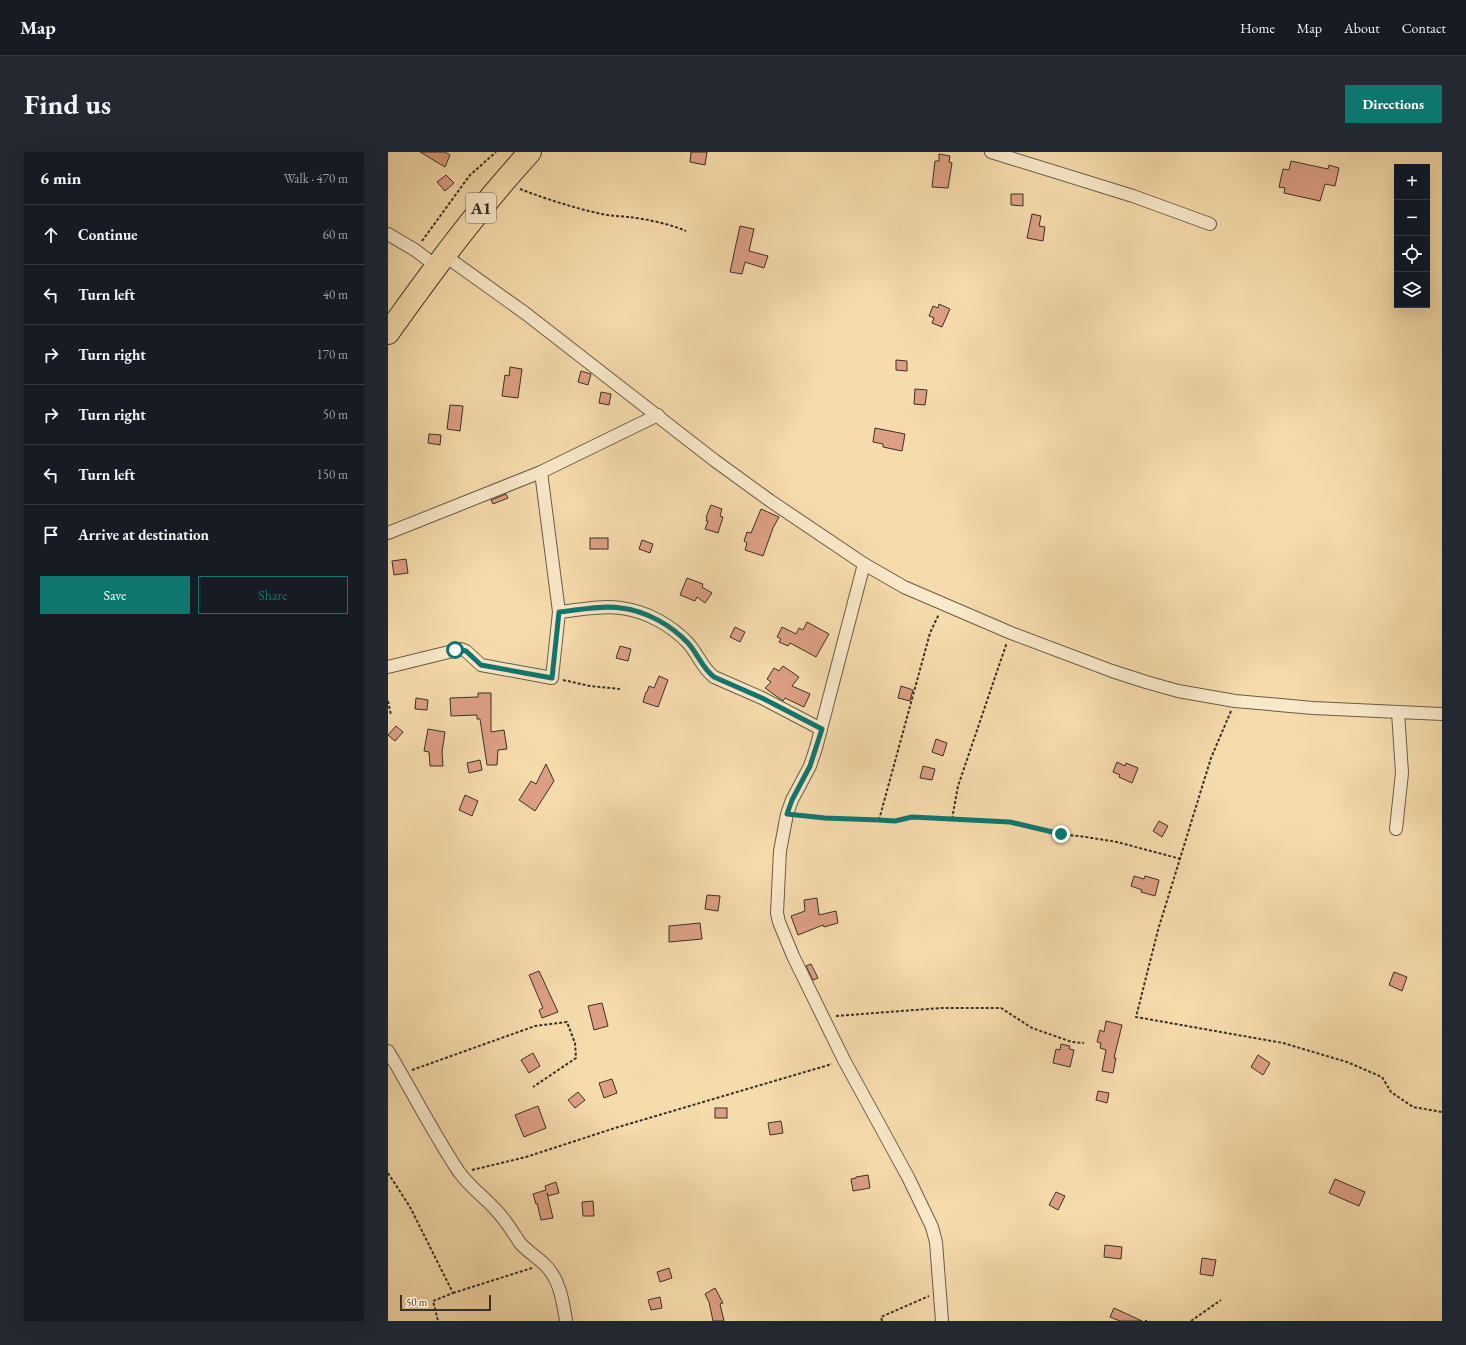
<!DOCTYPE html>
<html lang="en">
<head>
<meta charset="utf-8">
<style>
  :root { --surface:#171b24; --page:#242831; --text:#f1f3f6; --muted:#9ea1a6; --line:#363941; --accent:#0f766e }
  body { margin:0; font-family:"EB Garamond",serif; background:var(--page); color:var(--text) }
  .controls { position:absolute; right:12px; top:12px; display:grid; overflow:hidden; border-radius:0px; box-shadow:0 4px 16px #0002 }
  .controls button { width:36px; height:36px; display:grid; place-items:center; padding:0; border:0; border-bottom:1px solid var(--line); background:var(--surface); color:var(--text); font:20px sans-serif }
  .scale { position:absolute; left:12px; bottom:10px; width:91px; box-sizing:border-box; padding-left:4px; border:2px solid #3a3127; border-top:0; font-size:11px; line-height:14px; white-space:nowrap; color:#3a3127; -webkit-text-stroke:3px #f9e8c9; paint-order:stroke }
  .stop { position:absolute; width:12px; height:12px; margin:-9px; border:3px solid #0f766e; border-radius:50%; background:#fff }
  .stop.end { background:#0f766e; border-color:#fff; box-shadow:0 1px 4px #0008 }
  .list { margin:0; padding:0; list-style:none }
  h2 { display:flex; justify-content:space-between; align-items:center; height:52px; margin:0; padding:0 16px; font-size:17px }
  h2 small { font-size:13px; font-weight:400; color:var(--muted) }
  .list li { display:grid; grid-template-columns:26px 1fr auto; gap:12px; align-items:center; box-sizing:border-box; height:60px; padding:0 16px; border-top:1px solid var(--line) }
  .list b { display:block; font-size:15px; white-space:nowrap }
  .list em { font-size:13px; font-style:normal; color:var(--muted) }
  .actions { display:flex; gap:8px; padding:12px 16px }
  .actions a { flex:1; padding:9px 0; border:1px solid var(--accent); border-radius:0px; text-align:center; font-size:14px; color:var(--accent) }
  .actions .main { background:var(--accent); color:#fff }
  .icon { flex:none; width:22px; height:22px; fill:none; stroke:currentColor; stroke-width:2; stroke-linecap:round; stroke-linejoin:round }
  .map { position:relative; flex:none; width:1054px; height:1169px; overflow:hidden; border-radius:0px }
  header { display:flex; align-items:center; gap:24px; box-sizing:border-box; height:56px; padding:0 20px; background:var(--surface); border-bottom:1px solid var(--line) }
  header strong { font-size:19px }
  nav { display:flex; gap:22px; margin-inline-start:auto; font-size:14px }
  .intro { display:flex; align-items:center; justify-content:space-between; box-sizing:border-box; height:96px; padding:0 24px }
  h1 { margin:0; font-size:28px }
  .button { padding:10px 18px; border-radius:0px; background:var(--accent); color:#fff; font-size:14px; font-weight:700 }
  main { display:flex; gap:24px; padding:0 24px }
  aside { flex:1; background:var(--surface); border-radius:0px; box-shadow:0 4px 16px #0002 }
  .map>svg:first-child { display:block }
</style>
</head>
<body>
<header>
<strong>Map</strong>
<nav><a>Home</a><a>Map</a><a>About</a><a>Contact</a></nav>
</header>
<div class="intro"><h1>Find us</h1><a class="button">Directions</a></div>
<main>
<aside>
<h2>6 min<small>Walk · 470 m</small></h2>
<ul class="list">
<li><svg class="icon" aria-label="ahead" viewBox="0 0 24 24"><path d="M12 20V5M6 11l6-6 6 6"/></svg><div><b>Continue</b></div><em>60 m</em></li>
<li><svg class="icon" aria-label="left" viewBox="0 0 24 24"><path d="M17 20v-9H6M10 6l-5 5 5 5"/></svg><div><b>Turn left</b></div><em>40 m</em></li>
<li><svg class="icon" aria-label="right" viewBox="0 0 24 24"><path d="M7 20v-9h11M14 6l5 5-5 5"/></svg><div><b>Turn right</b></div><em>170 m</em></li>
<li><svg class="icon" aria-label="right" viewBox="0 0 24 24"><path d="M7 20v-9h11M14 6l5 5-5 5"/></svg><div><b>Turn right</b></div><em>50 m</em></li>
<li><svg class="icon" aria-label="left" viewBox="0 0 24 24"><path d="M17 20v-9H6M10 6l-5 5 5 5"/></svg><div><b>Turn left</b></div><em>150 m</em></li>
<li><svg class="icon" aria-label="arrive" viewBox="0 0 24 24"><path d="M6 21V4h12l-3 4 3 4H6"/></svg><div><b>Arrive at destination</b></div></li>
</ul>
<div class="actions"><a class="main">Save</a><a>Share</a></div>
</aside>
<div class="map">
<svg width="1054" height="1169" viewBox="0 0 1054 1169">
  <rect width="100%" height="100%" fill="#f6dbac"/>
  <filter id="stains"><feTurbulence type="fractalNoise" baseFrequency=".005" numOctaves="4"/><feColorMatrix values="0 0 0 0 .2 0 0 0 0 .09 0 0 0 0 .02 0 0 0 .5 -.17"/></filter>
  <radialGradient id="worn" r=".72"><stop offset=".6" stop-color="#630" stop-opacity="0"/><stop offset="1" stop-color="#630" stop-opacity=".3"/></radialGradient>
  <g fill="#dc9f83" stroke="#3a3127">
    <path d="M 32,0 L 57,0 L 62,3 L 57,15 Z"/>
    <path d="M 303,0 L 319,0 L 317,13 L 302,10 Z"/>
    <path d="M 551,2 L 562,4 L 561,10 L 564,11 L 560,36 L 544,35 L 547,9 L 551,9 Z"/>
    <path d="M 903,9 L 940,17 L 941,13 L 951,16 L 947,34 L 937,32 L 932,49 L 896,41 L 897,36 L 891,35 L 895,17 L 901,18 Z"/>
    <path d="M 58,23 L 66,31 L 57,39 L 49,30 Z"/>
    <path d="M 623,42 L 635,42 L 635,54 L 623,53 Z"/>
    <path d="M 644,62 L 653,64 L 651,74 L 657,75 L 655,89 L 639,86 Z"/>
    <path d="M 352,74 L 366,77 L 361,99 L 380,104 L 376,116 L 357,110 L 354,122 L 342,120 Z"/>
    <path d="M 551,152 L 562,157 L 554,175 L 544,171 L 546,166 L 541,164 L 545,154 L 550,156 Z"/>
    <path d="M 508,208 L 519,209 L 519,219 L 508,218 Z"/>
    <path d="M 122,215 L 134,217 L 130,246 L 114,244 L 117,223 L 121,224 Z"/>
    <path d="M 193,219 L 203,222 L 200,233 L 190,230 Z"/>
    <path d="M 527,237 L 539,238 L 537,253 L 526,252 Z"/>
    <path d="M 213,240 L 223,242 L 221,253 L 211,251 Z"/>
    <path d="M 62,253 L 75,254 L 72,279 L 59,277 Z"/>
    <path d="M 487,276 L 517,282 L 514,299 L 495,295 L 495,292 L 485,290 Z"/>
    <path d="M 41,282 L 53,283 L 52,293 L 40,291 Z"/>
    <path d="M 118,342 L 120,346 L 105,352 L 103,348 Z"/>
    <path d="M 323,353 L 334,357 L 332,364 L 335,365 L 330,381 L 317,377 L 320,369 L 318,369 L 319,366 L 318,365 Z"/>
    <path d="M 373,357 L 391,365 L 385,376 L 375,404 L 357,398 L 359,391 L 356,389 L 359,380 L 363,381 Z"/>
    <rect x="202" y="386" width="18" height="11"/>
    <path d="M 254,388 L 265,392 L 262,401 L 251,397 Z"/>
    <path d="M 18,407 L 20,421 L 6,423 L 4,409 Z"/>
    <path d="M 299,426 L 315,432 L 314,435 L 324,441 L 317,451 L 309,445 L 307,449 L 292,443 Z"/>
    <path d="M 419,470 L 441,482 L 428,505 L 402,491 L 400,494 L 391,490 L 393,487 L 389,485 L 394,475 L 408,482 L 411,476 L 415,478 Z"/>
    <path d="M 347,475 L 357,480 L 352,490 L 342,485 Z"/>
    <path d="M 232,494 L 243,497 L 240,509 L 228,506 Z"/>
    <path d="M 395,514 L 411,525 L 404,534 L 422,542 L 416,555 L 397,546 L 395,549 L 377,536 L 383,530 L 379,527 L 386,516 L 391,519 Z"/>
    <path d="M 271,524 L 280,528 L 270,555 L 255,550 L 258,540 L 259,540 L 261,534 L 266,536 Z"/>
    <path d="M 513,534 L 525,538 L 522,549 L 510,546 Z"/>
    <path d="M 90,541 L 103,541 L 103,580 L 116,578 L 119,597 L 110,598 L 109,613 L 99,613 L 92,567 L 89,567 L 89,563 L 63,564 L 62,546 L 90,545 Z"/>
    <path d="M 28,546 L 40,548 L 39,558 L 27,557 Z"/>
    <path d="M 8,574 L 15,580 L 7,589 L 0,583 Z"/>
    <path d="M 40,577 L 57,580 L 54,600 L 55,614 L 42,614 L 41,600 L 36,599 Z"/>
    <path d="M 548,587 L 559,591 L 555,604 L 544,600 Z"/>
    <path d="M 92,608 L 94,618 L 81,621 L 79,611 Z"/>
    <path d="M 729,610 L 737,614 L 738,611 L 750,616 L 744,631 L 731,625 L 732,623 L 725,620 Z"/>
    <path d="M 158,612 L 166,629 L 147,659 L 131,648 L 143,629 L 148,632 Z"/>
    <path d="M 535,614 L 547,617 L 544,628 L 532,626 Z"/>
    <path d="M 77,643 L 90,649 L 84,664 L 71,658 Z"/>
    <path d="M 771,669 L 780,674 L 774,685 L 765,679 Z"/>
    <path d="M 746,724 L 756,727 L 757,724 L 771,728 L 767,744 L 753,740 L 754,738 L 743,734 Z"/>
    <path d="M 319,743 L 332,744 L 330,759 L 317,757 Z"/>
    <path d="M 429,746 L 431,763 L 448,759 L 450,771 L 436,775 L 435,773 L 410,783 L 403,764 L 417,759 L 416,748 Z"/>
    <path d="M 312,771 L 314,787 L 281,790 L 281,774 Z"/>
    <path d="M 423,812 L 430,826 L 425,828 L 418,814 Z"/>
    <path d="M 151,819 L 170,860 L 154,866 L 151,858 L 155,856 L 141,823 Z"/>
    <path d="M 1006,820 L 1019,825 L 1014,839 L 1001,833 Z"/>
    <path d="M 214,851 L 220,874 L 206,878 L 200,854 Z"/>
    <path d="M 718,869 L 734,873 L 726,906 L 728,906 L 725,921 L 714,919 L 718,898 L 712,896 L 713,891 L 709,890 L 712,878 L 716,880 Z"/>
    <path d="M 673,892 L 682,894 L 681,897 L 686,898 L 682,915 L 665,911 L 668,897 L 672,898 Z"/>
    <path d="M 145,901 L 152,914 L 141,921 L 133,908 Z"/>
    <path d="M 870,903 L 882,911 L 875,923 L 863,915 Z"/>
    <path d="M 224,927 L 229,941 L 216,946 L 211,931 Z"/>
    <path d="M 710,939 L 721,941 L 719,951 L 708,948 Z"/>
    <path d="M 190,940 L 197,948 L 187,956 L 180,948 Z"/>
    <path d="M 150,954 L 158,976 L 136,985 L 127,963 Z"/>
    <rect x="327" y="956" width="12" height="10"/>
    <path d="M 393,969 L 395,981 L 382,983 L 380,971 Z"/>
    <path d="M 480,1023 L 482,1036 L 465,1039 L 463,1027 L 468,1026 L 468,1025 Z"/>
    <path d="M 947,1027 L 977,1040 L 971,1054 L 941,1041 Z"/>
    <path d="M 168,1030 L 171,1041 L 160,1044 L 159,1041 L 165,1066 L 153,1068 L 149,1051 L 148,1052 L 145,1042 L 158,1038 L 157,1034 Z"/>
    <path d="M 668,1040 L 677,1044 L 670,1058 L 661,1053 Z"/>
    <path d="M 205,1049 L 206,1064 L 195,1064 L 194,1050 Z"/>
    <path d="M 717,1093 L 734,1095 L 733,1107 L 716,1105 Z"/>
    <path d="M 814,1106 L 828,1108 L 825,1124 L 812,1122 Z"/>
    <path d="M 281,1116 L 284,1126 L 272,1130 L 269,1120 Z"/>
    <path d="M 327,1136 L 335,1151 L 332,1152 L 336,1169 L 325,1169 L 321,1150 L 317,1142 Z"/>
    <path d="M 272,1145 L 274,1156 L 263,1158 L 260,1148 Z"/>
    <path d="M 726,1156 L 754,1169 L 732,1169 L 722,1165 Z"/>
  </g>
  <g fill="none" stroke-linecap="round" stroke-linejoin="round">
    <g stroke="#695c48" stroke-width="14">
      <g id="street">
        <path d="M 603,0 L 745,44 L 822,72"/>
        <path d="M 0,82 L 27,98 L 48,114"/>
        <path d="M 56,103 L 137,161 L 326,308 L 381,348 L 476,412 L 516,435 L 623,481 L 724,519 L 758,530 L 790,539 L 847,549 L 925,556 L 1054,562"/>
        <path d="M 153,320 L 171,460"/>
        <path d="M 0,381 L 153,320 L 270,263"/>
        <path d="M 476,412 L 428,596 L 422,614 L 404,648 L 399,662 L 392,699 L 389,761 L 391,770 L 405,804 L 456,908 L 520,1025 L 544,1075 L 548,1090 L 554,1169"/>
        <path d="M 0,515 L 73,497 L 78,499 L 93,513 L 164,526 L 171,460 C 191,458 213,453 233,456 C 258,459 283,473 300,491 C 310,502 314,516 326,525 L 374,546 L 433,577"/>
        <path d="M 1008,677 L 1014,621 L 1010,560"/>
        <path d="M 0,899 C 24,939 45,981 71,1020 C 81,1034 95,1044 107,1057 C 117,1067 124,1079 132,1091 C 140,1100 149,1105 157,1113 C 172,1127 175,1150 178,1169"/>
      </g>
    </g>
    <g stroke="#3a3127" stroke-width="24">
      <path id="highway" d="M 0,181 C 45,118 90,57 142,0"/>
    </g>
    <g stroke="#3a3127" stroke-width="2" stroke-dasharray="3 2" stroke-linecap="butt">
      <path d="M 132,37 C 158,47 186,56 214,62 C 223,64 232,64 241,65 C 258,67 282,72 298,79"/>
      <path d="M 34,89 L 82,23 L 108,0"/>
      <path d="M 175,528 L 202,534 L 232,537"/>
      <path d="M 0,549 L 3,563"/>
      <path d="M 843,559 L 823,606 L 770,778 L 748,865 L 895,891 L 959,910 L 994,925 L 1003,940 L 1025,955 L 1054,960"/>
      <path d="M 410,663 L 437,666 L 507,669 L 524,665 L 564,667 L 570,634 L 618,493 L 620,491"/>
      <path d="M 564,667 L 622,670 L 673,682 L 698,685 L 729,690 L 793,707"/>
      <path d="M 491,668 L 542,481 L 551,462"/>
      <path d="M 448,864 L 553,856 L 613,856 L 644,876 L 684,890 L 696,891"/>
      <path d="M 24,918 L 147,874 L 179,870 L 187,891 L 188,906 L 145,935"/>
      <path d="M 84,1018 L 138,1005 L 227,976 L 444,912"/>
      <path d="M 0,1021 L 22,1055 L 65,1141 L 45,1149 L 50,1169"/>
      <path d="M 65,1141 L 144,1116"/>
      <path d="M 758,1168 L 758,1169"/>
      <path d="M 494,1169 L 493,1165 L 541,1144"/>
      <path d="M 803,1169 L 833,1148"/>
    </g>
    <use href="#street" stroke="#f9e8c9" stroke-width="12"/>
    <use href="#highway" stroke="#f6dbac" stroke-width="22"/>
  </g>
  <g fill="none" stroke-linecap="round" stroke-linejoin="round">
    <path stroke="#0f766e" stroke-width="5" d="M 67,498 L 73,498 L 78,499 L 93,513 L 164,526 L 171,460 C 191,458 213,453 233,456 C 258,459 283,473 300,491 C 310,502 314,516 326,525 L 374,546 L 434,577 L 422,614 L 404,648 L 399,662 L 437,666 L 491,668 L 507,669 L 524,665 L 622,670 L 673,682"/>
  </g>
  <g text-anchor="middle" stroke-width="3" stroke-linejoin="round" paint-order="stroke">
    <rect fill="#f9e8c9" stroke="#736858" stroke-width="1" x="78" y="41" width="30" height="30" rx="3"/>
    <g font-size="17" font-weight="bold" fill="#3a3127">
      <text x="93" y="62">A1</text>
    </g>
  </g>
  <rect width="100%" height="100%" filter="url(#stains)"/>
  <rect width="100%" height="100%" fill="url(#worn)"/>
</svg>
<div class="controls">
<button>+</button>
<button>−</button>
<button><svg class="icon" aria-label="locate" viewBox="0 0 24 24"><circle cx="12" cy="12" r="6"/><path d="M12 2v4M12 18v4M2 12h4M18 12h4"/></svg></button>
<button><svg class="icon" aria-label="layers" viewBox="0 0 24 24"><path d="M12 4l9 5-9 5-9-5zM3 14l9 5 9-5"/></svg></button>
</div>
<div class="scale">50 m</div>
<div class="stop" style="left:67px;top:498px"></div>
<div class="stop end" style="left:673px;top:682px"></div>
</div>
</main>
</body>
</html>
